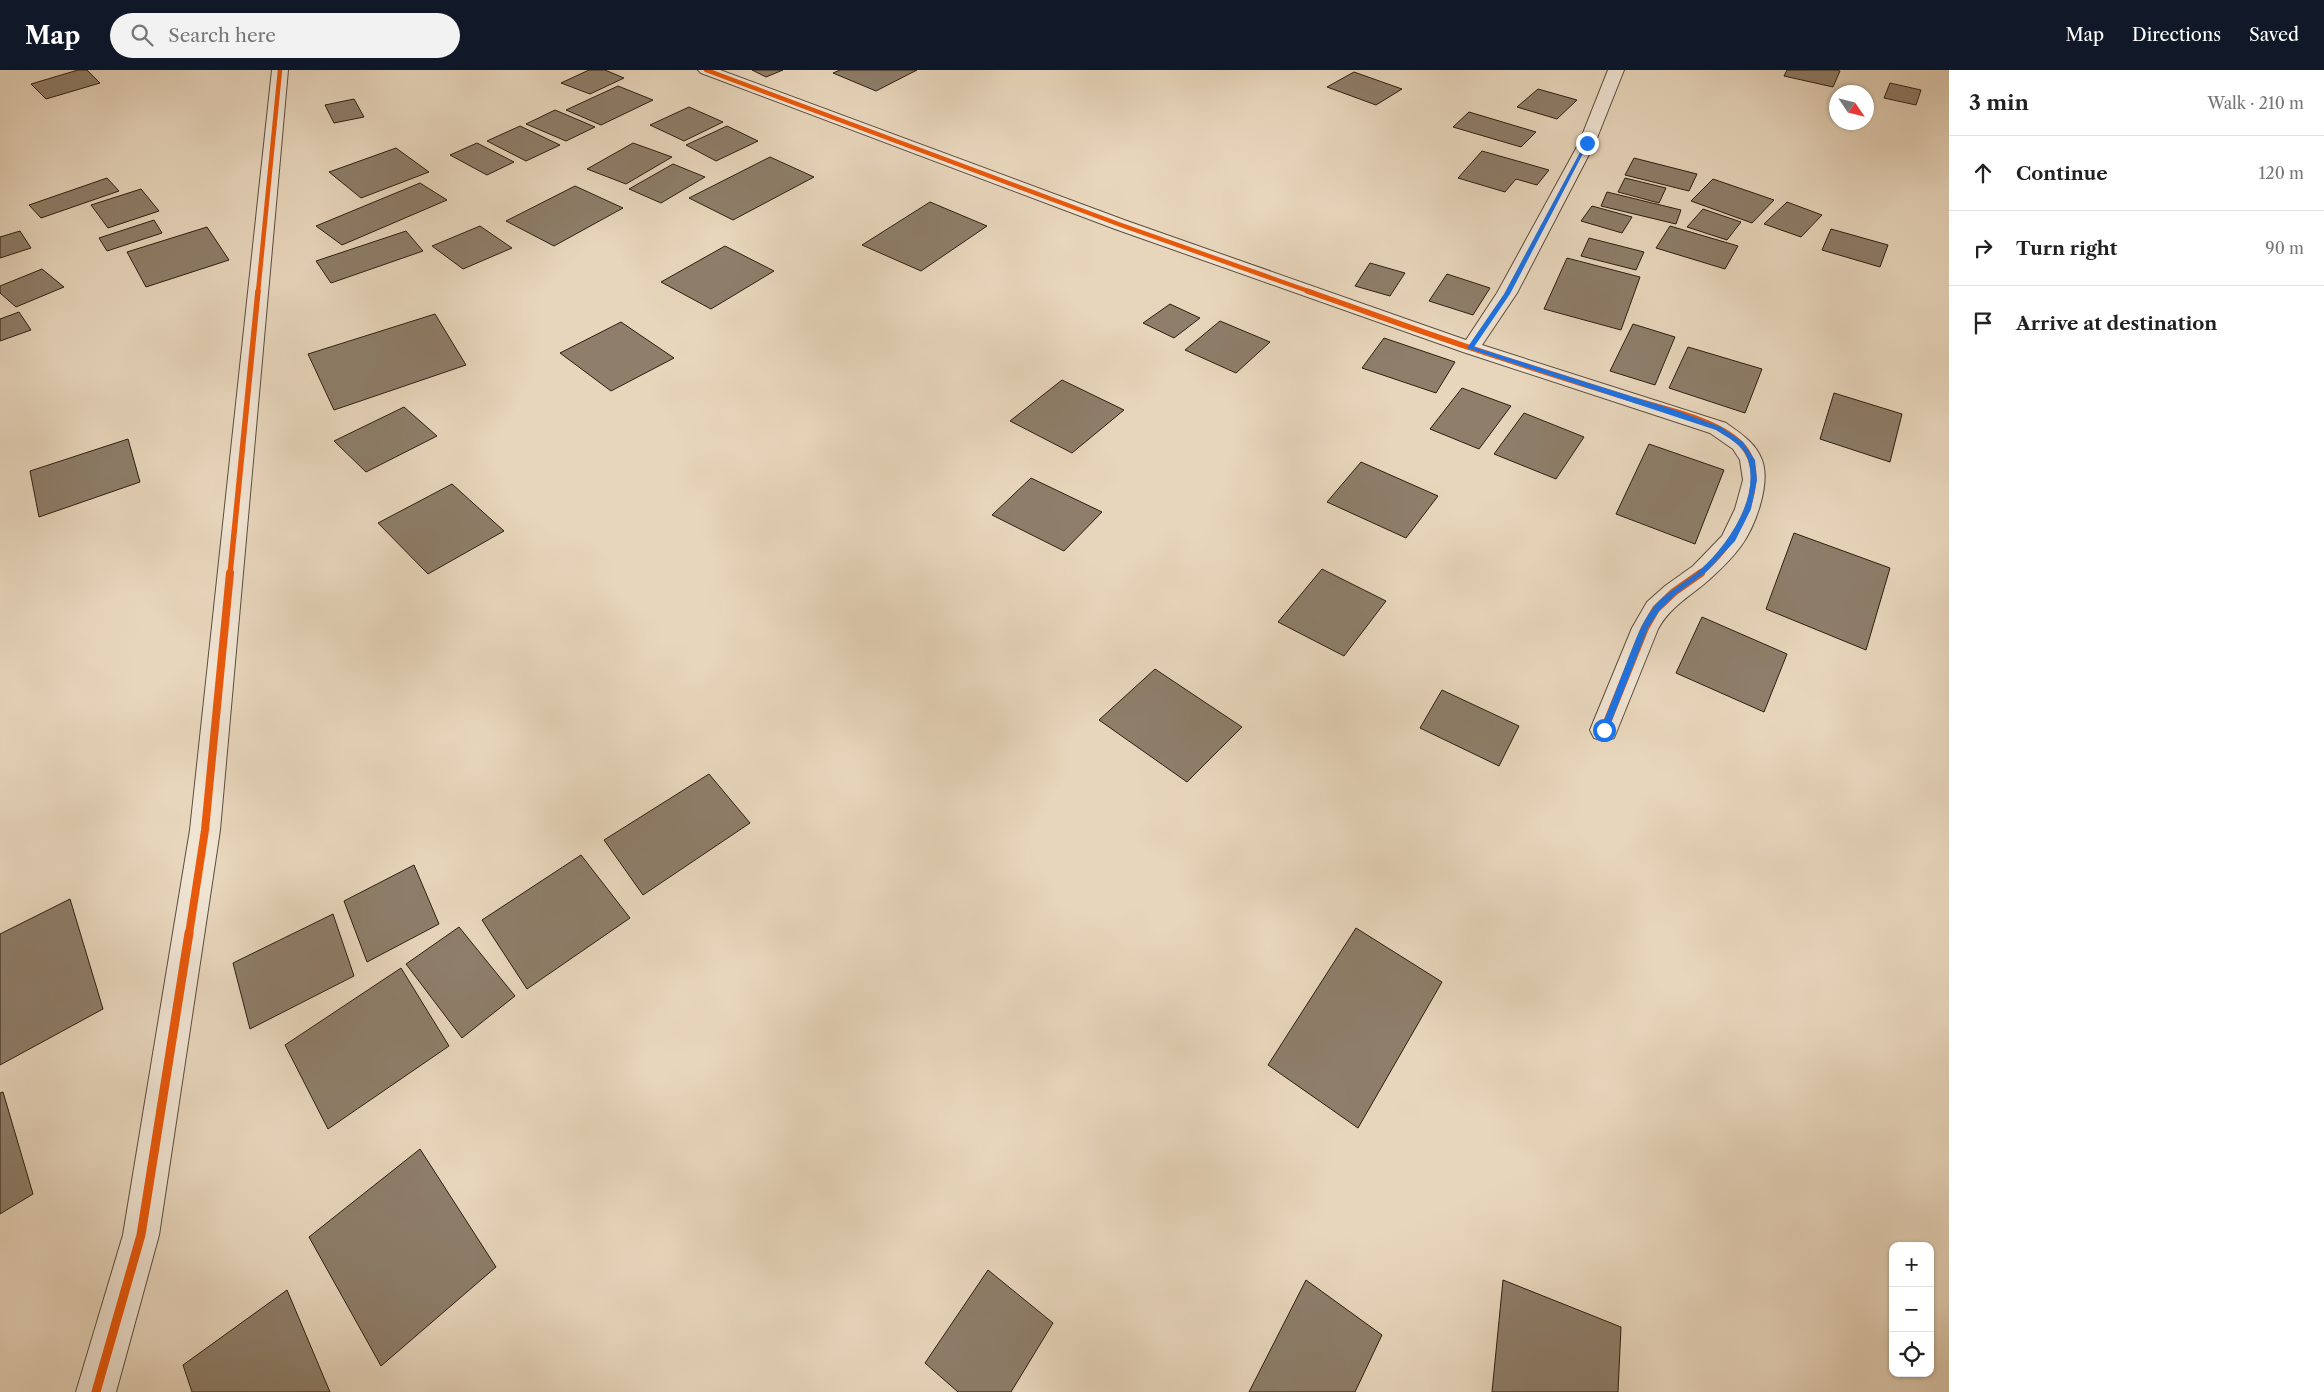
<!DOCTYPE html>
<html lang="en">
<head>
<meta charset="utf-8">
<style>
  :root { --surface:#fff; --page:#f2f2f2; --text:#222; --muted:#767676; --line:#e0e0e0; --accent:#111827 }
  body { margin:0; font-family:"Libre Caslon Text",serif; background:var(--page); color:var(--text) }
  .controls { position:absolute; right:15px; bottom:15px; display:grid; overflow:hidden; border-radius:10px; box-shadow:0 1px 4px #0004 }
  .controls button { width:45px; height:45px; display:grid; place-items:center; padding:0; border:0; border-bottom:1px solid var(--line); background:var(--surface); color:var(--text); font:25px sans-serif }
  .compass { position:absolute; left:1829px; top:15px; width:45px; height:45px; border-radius:50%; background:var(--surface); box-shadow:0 1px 4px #0004; rotate:125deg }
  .stop { position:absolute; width:15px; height:15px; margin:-11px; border:4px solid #1a73e8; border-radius:50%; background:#fff }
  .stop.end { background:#1a73e8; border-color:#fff; box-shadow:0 1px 5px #0008 }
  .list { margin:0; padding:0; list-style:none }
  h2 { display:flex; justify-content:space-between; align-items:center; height:65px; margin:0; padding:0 20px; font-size:21px }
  h2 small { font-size:16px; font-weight:400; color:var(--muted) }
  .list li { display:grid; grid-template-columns:32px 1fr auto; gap:15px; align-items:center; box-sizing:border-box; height:75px; padding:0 20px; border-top:1px solid var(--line) }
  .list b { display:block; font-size:19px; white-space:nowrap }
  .list em { font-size:16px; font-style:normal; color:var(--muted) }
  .icon { flex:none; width:28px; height:28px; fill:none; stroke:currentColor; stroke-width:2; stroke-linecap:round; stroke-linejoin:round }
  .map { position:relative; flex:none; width:1949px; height:1322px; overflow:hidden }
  header { display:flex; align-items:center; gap:30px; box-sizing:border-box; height:70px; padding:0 25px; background:var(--accent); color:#fff }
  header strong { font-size:24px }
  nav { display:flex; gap:28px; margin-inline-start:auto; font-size:18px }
  .search { width:350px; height:45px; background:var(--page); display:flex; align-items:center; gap:12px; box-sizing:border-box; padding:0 18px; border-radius:28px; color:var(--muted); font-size:19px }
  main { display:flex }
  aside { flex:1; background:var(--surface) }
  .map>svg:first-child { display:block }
</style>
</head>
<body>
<header>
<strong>Map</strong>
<div class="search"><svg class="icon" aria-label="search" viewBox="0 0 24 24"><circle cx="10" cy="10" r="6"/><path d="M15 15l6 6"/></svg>Search here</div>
<nav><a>Map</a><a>Directions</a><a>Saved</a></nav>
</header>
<main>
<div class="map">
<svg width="1949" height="1322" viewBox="0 0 1949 1322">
  <rect width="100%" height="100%" fill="#e8d6bc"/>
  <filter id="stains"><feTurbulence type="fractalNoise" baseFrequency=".004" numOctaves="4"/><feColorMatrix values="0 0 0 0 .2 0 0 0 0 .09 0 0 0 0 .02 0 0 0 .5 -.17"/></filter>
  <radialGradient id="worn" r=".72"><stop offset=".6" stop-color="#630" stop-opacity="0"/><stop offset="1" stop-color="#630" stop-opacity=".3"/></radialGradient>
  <g fill="#8e7e6a" stroke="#2c1f11">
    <path d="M 78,0 L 87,0 L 100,13 L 46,29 L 31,14 Z"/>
    <path d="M 589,0 L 605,0 L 624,8 L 590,24 L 561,13 Z"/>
    <path d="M 752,0 L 783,0 L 766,7 Z"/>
    <path d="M 840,0 L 917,0 L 876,21 L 833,3 Z"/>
    <path d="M 1787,0 L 1837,0 L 1840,1 L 1833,17 L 1784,6 Z"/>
    <path d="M 1354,2 L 1402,19 L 1376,35 L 1327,17 Z"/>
    <path d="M 1890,13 L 1921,20 L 1916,35 L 1884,28 Z"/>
    <path d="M 618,16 L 653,30 L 601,55 L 566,40 Z"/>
    <path d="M 1538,19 L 1577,30 L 1557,49 L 1517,37 Z"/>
    <path d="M 354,29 L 364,47 L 334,53 L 325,35 Z"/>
    <path d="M 689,37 L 723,52 L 684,71 L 650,55 Z"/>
    <path d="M 555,40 L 595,57 L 566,71 L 526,54 Z"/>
    <path d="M 1469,42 L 1536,62 L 1521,77 L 1453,57 Z"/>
    <path d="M 520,56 L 560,75 L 526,91 L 487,71 Z"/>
    <path d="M 727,56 L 758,71 L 716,91 L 686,75 Z"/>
    <path d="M 477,73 L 514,92 L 487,105 L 450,85 Z"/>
    <path d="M 633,73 L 672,87 L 626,114 L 587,99 Z"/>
    <path d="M 396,78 L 429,102 L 361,128 L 329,102 Z"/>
    <path d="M 1482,81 L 1549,100 L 1537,115 L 1516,109 L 1505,122 L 1458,108 Z"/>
    <path d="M 770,87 L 814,107 L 733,150 L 689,128 Z"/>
    <path d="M 1634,88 L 1697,104 L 1689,121 L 1625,105 Z"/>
    <path d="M 673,94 L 705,107 L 661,133 L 629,119 Z"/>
    <path d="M 107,108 L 119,121 L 41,148 L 29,135 Z"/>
    <path d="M 1625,108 L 1666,118 L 1659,133 L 1618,122 Z"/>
    <path d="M 1713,109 L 1774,130 L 1752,153 L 1691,131 Z"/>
    <path d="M 420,113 L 447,130 L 342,175 L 316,156 Z"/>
    <path d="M 575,116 L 623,138 L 554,176 L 506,151 Z"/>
    <path d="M 141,119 L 159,141 L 108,158 L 91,135 Z"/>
    <path d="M 1607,122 L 1681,140 L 1676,154 L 1601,136 Z"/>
    <path d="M 930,132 L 987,156 L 921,201 L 862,175 Z"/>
    <path d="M 1787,132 L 1822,145 L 1801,167 L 1764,154 Z"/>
    <path d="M 1592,136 L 1632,147 L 1622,163 L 1581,151 Z"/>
    <path d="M 1703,139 L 1741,152 L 1727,170 L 1687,157 Z"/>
    <path d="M 154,150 L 162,163 L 107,181 L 99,168 Z"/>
    <path d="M 480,156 L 512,178 L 463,199 L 432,176 Z"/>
    <path d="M 1670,156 L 1738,176 L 1725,199 L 1656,178 Z"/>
    <path d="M 207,157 L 229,190 L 146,217 L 127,182 Z"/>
    <path d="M 1831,159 L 1888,175 L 1880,197 L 1822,180 Z"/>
    <path d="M 20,161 L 31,178 L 0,188 L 0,167 Z"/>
    <path d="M 406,161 L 423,181 L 331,213 L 316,191 Z"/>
    <path d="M 1589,168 L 1644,182 L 1636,200 L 1581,186 Z"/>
    <path d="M 725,176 L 774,201 L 711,239 L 661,212 Z"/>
    <path d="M 1567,188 L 1640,207 L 1621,260 L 1544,239 Z"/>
    <path d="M 1370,193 L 1405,203 L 1390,226 L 1355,216 Z"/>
    <path d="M 42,199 L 64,217 L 16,237 L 0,223 L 0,216 Z"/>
    <path d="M 1447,204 L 1490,218 L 1473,245 L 1429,231 Z"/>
    <path d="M 1170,234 L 1200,248 L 1174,268 L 1143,253 Z"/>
    <path d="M 19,242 L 31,260 L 0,271 L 0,249 Z"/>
    <path d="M 435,244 L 466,295 L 334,340 L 308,284 Z"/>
    <path d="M 1220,251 L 1270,272 L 1236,303 L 1185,280 Z"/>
    <path d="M 621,252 L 674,288 L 611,321 L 560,283 Z"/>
    <path d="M 1633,254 L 1675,267 L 1655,315 L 1610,301 Z"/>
    <path d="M 1384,268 L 1455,292 L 1436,323 L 1362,298 Z"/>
    <path d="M 1688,277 L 1762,299 L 1745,343 L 1669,318 Z"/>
    <path d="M 1062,310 L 1124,340 L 1072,383 L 1010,351 Z"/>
    <path d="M 1462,318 L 1511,336 L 1479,379 L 1430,359 Z"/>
    <path d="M 1834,323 L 1902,344 L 1890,392 L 1820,369 Z"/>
    <path d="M 404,337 L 437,366 L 366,402 L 334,371 Z"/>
    <path d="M 1524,343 L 1584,367 L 1556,409 L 1494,384 Z"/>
    <path d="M 128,369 L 140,412 L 39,447 L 30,401 Z"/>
    <path d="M 1649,374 L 1724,400 L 1695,474 L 1616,444 Z"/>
    <path d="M 1361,392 L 1438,426 L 1406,468 L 1327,432 Z"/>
    <path d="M 1031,408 L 1102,442 L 1064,481 L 992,445 Z"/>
    <path d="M 452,414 L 504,461 L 428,504 L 378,453 Z"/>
    <path d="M 1794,463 L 1890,498 L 1866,580 L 1766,539 Z"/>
    <path d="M 1322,499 L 1386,531 L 1344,586 L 1278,552 Z"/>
    <path d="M 1702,547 L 1787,584 L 1764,642 L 1676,603 Z"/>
    <path d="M 1155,599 L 1242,657 L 1187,712 L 1099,650 Z"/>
    <path d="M 1442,620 L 1519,656 L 1499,696 L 1420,658 Z"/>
    <path d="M 709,704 L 750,753 L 643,825 L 604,770 Z"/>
    <path d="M 581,785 L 630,848 L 527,919 L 482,850 Z"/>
    <path d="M 414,795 L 439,854 L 367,892 L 344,831 Z"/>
    <path d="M 70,829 L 103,939 L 0,995 L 0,864 Z"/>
    <path d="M 333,844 L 354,906 L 250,959 L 233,893 Z"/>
    <path d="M 459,857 L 515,926 L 462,968 L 406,894 Z"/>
    <path d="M 1356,858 L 1442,912 L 1358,1058 L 1268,995 Z"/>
    <path d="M 401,898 L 449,976 L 328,1059 L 285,975 Z"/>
    <path d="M 3,1022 L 33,1124 L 0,1144 L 0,1023 Z"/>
    <path d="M 420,1079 L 496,1197 L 381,1296 L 309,1167 Z"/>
    <path d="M 988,1200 L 1053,1253 L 1011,1322 L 958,1322 L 925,1293 Z"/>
    <path d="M 1306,1210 L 1382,1265 L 1355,1322 L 1249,1322 Z"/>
    <path d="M 1503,1210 L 1621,1257 L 1618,1322 L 1492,1322 Z"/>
    <path d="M 287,1220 L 330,1322 L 192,1322 L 183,1295 Z"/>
  </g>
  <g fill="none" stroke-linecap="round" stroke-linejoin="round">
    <g stroke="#5b4d3c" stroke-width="2">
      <g id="minor">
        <path d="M 272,0 L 288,0 L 220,760 L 159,1165 L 116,1322 L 76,1322 L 123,1165 L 190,760 Z"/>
        <path d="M 698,0 L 720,0 L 1127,151 L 1466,270 L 1497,223 L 1579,73 L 1608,0 L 1624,0 L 1595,73 L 1517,223 L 1482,275 L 1726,353 C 1740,363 1756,373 1762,390 C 1771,414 1755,457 1741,476 C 1733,487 1722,498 1712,507 C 1693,525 1671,535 1658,559 L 1614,668 L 1604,671 L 1594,668 L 1590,660 L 1632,558 L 1647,532 L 1665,516 L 1693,496 L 1722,466 L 1735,439 L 1743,410 L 1740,390 L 1733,379 L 1710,363 L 1463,282 L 1115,159 L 701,3 Z"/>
      </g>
    </g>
    <use href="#minor" fill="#f0e4d3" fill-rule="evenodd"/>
    <g stroke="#f0e4d3" stroke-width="6">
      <g id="cycleway-far3">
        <path d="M 706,0 L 1121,155 L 1311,222"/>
        <path d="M 258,222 L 280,0"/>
      </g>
    </g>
    <g stroke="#f0e4d3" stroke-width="8">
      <g id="cycleway-far2">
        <path d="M 1307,221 C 1362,240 1416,260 1471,278 C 1525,296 1580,313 1634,330 C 1665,339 1718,350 1741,374 C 1776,410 1731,481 1699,504"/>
        <path d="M 230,504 L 258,221"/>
      </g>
    </g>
    <g stroke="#f0e4d3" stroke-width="11">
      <g id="cycleway-far1">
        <path d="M 1604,660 L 1645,558 L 1656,539 L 1674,522 L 1701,503"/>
        <path d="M 189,864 L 205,760 L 230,503"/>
      </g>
    </g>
    <g stroke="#f0e4d3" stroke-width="12">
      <path id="cycleway" d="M 96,1322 L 141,1165 L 189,863"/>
    </g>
    <use href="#cycleway-far3" stroke="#e8590c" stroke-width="4.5"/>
    <use href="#cycleway-far2" stroke="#e8590c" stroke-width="5.5"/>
    <use href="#cycleway-far1" stroke="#e8590c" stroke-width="8"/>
    <use href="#cycleway" stroke="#e8590c" stroke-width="9"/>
  </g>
  <path fill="#1a73e8" d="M 1589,72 L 1510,224 L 1474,277 L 1675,340 L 1721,357 L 1743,372 L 1755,390 L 1757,410 L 1751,439 L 1735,471 L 1705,503 L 1676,524 L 1659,541 L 1648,558 L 1608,660 L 1604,663 L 1600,660 C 1610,636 1619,613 1628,589 C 1635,572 1641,553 1653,538 C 1665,522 1685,513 1700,500 C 1727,476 1760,429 1748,390 C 1744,375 1728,368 1716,360 L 1467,278 L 1504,224 L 1585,73 Z"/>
  <rect width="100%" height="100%" filter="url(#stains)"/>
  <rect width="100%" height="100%" fill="url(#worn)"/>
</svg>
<div class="controls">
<button>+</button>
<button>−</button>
<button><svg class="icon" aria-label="locate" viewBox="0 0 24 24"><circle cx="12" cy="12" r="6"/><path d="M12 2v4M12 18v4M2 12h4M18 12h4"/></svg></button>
</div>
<svg class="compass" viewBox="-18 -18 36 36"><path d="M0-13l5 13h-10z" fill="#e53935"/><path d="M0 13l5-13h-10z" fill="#767676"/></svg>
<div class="stop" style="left:1604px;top:660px"></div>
<div class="stop end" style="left:1587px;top:73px"></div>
</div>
<aside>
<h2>3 min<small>Walk · 210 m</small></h2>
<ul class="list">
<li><svg class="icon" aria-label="ahead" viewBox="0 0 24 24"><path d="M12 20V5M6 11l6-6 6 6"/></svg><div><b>Continue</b></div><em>120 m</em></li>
<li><svg class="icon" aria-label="right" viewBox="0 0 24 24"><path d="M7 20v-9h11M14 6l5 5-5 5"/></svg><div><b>Turn right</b></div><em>90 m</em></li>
<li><svg class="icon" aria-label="arrive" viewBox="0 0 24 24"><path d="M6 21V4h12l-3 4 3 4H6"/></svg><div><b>Arrive at destination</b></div></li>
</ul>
</aside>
</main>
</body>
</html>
